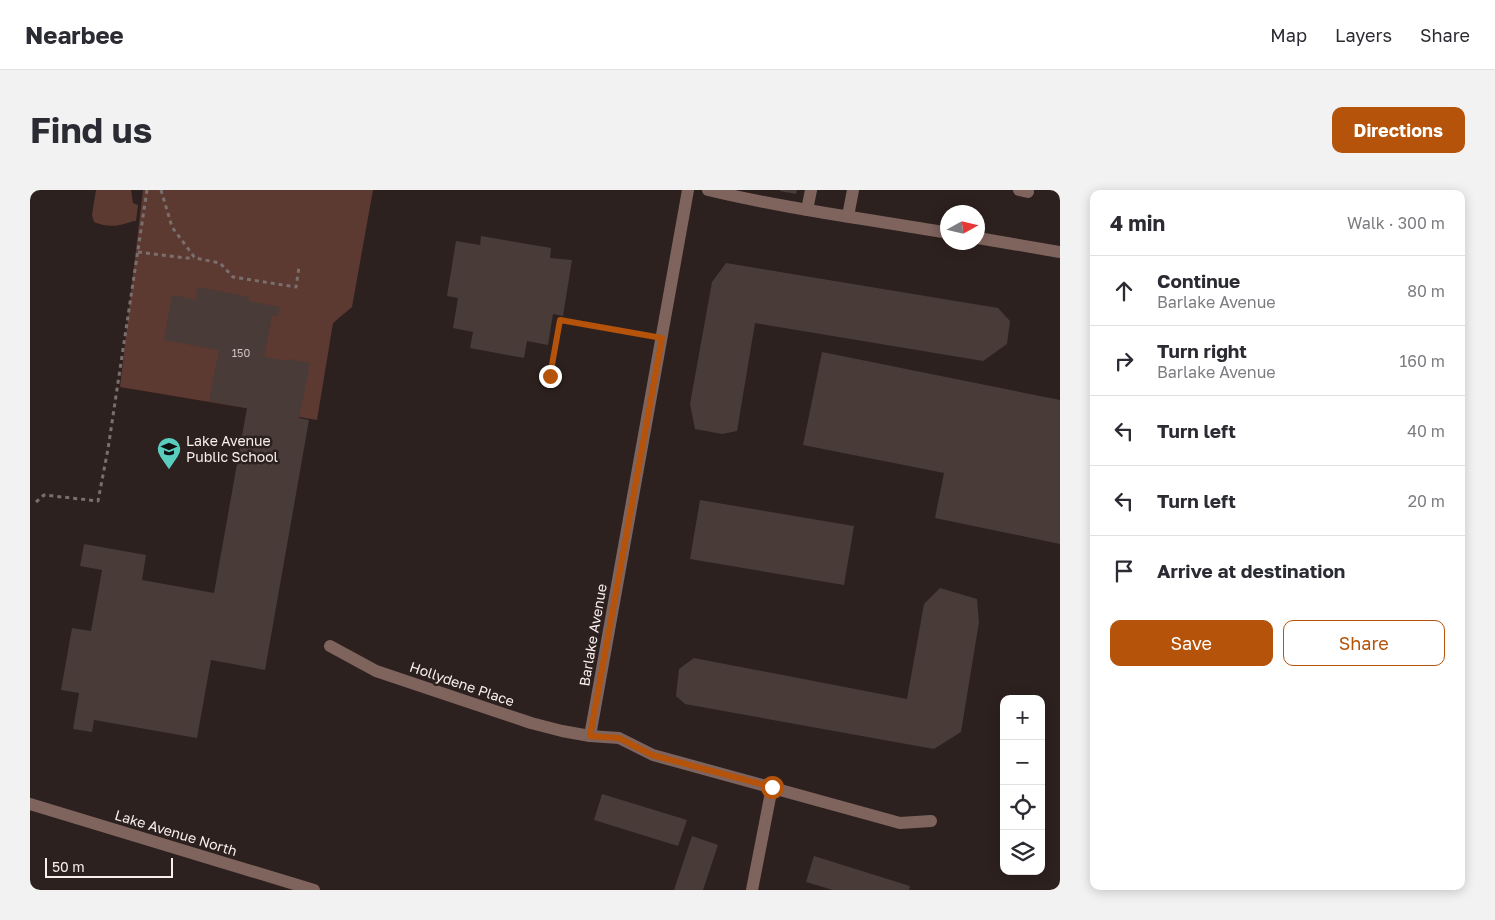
<!DOCTYPE html>
<html lang="en">
<head>
<meta charset="utf-8">
<style>
  :root { --surface:#fff; --page:#f2f2f3; --text:#2b2b33; --muted:#7c7c81; --line:#e1e1e2; --accent:#b45309 }
  body { margin:0; font-family:"Golos Text",sans-serif; background:var(--page); color:var(--text) }
  .controls { position:absolute; right:15px; bottom:15px; display:grid; overflow:hidden; border-radius:10px; box-shadow:0 2px 12px #0003 }
  .controls button { width:45px; height:45px; display:grid; place-items:center; padding:0; border:0; border-bottom:1px solid var(--line); background:var(--surface); color:var(--text); font:25px sans-serif }
  .compass { position:absolute; left:910px; top:15px; width:45px; height:45px; border-radius:50%; background:var(--surface); box-shadow:0 2px 12px #0003; rotate:82deg }
  .scale { position:absolute; left:15px; bottom:12px; width:128px; box-sizing:border-box; padding-left:5px; border:2px solid #f8efed; border-top:0; font-size:14px; line-height:18px; white-space:nowrap; color:#f8efed; -webkit-text-stroke:4px #2d211f; paint-order:stroke }
  .stop { position:absolute; width:15px; height:15px; margin:-11px; border:4px solid #b45309; border-radius:50%; background:#fff }
  .stop.end { background:#b45309; border-color:#fff; box-shadow:0 1px 5px #0008 }
  .list { margin:0; padding:0; list-style:none }
  h2 { display:flex; justify-content:space-between; align-items:center; height:65px; margin:0; padding:0 20px; font-size:21px }
  h2 small { font-size:16px; font-weight:400; color:var(--muted) }
  .list li { display:grid; grid-template-columns:32px 1fr auto; gap:15px; align-items:center; box-sizing:border-box; height:70px; padding:0 20px; border-top:1px solid var(--line) }
  .list b { display:block; font-size:19px; white-space:nowrap }
  .list p { margin:0; font-size:16px; white-space:nowrap; color:var(--muted) }
  .list em { font-size:16px; font-style:normal; color:var(--muted) }
  .actions { display:flex; gap:10px; padding:15px 20px }
  .actions a { flex:1; padding:11px 0; border:1px solid var(--accent); border-radius:10px; text-align:center; font-size:18px; color:var(--accent) }
  .actions .main { background:var(--accent); color:#fff }
  .icon { flex:none; width:28px; height:28px; fill:none; stroke:currentColor; stroke-width:2; stroke-linecap:round; stroke-linejoin:round }
  .map { position:relative; flex:none; width:1030px; height:700px; overflow:hidden; border-radius:10px }
  header { display:flex; align-items:center; gap:30px; box-sizing:border-box; height:70px; padding:0 25px; background:var(--surface); border-bottom:1px solid var(--line) }
  header strong { font-size:24px }
  nav { display:flex; gap:28px; margin-inline-start:auto; font-size:18px }
  .intro { display:flex; align-items:center; justify-content:space-between; box-sizing:border-box; height:120px; padding:0 30px }
  h1 { margin:0; font-size:35px }
  .button { padding:12px 22px; border-radius:10px; background:var(--accent); color:#fff; font-size:18px; font-weight:700 }
  main { display:flex; gap:30px; padding:0 30px }
  aside { flex:1; background:var(--surface); border-radius:10px; box-shadow:0 2px 12px #0003 }
  .map>svg:first-child { display:block }
</style>
</head>
<body>
<header>
<strong>Nearbee</strong>
<nav><a>Map</a><a>Layers</a><a>Share</a></nav>
</header>
<div class="intro"><h1>Find us</h1><a class="button">Directions</a></div>
<main>
<div class="map">
<svg width="1030" height="700" viewBox="0 0 1030 700">
  <rect width="100%" height="100%" fill="#2d211f"/>
  <g fill="#5c3931">
    <path d="M 66,0 L 101,0 L 103,13 L 108,15 L 106,31 C 101,31 99,33 94,34 C 85,37 72,36 64,32 L 62,25 Z"/>
    <path d="M 113,0 L 343,0 L 322,117 L 303,133 L 287,230 L 90,197 Z"/>
  </g>
  <g fill="#483b38">
    <path d="M 750,0 L 767,0 L 766,4 L 750,1 Z"/>
    <path d="M 451,46 L 521,58 L 520,68 L 542,70 L 533,126 L 523,124 L 518,155 L 497,151 L 494,168 L 440,158 L 443,142 L 423,138 L 428,108 L 417,106 L 426,51 L 450,55 Z"/>
    <path d="M 696,73 L 968,118 L 980,131 L 977,154 L 953,171 L 725,133 L 707,241 L 692,244 L 665,239 L 660,214 L 682,92 Z"/>
    <path d="M 168,97 L 219,107 L 218,111 L 250,117 L 248,126 L 242,125 L 234,167 L 258,171 L 258,169 L 280,173 L 269,228 L 279,230 L 235,480 L 181,470 L 167,548 L 64,530 L 62,542 L 43,539 L 49,503 L 31,500 L 42,438 L 61,441 L 72,380 L 50,376 L 54,354 L 116,365 L 112,390 L 184,403 L 217,218 L 179,211 L 189,160 L 134,150 L 142,105 L 166,110 Z"/>
    <path d="M 792,162 L 1030,210 L 1030,354 L 905,328 L 914,283 L 773,255 Z"/>
    <path d="M 670,310 L 824,336 L 814,395 L 660,369 Z"/>
    <path d="M 910,398 L 947,409 L 949,432 L 931,542 L 904,559 L 655,514 L 646,506 L 649,479 L 664,468 L 877,509 L 894,414 Z"/>
    <path d="M 572,604 L 657,630 L 648,656 L 564,630 Z"/>
    <path d="M 662,646 L 688,655 L 673,700 L 644,700 Z"/>
    <path d="M 784,666 L 880,696 L 879,700 L 803,700 L 776,692 Z"/>
  </g>
  <g fill="none" stroke-linecap="round" stroke-linejoin="round">
    <g stroke="#7a6f6d" stroke-width="3" stroke-dasharray="4 4" stroke-linecap="butt">
      <path d="M 131,0 L 142,37 L 165,68 L 190,73 L 203,87 L 266,97 L 269,77"/>
      <path d="M 108,62 L 155,68 L 164,68"/>
      <path d="M 520,185 L 530,130 L 618,146"/>
      <path d="M 6,312 L 14,305 L 68,311 L 78,259 L 117,0"/>
    </g>
    <g stroke="#7f635d" stroke-width="12">
      <path d="M 678,0 C 757,19 838,29 918,43"/>
      <path d="M 989,0 L 998,2"/>
      <path d="M 777,20 L 781,0"/>
      <path d="M 818,26 L 823,0"/>
      <path d="M 948,48 L 1030,62"/>
      <path d="M 300,456 L 346,481 L 501,533 L 532,541 L 560,546 L 589,548 L 623,565 L 870,633 L 901,631"/>
      <path d="M 560,546 L 658,0"/>
      <path d="M 0,614 L 284,700"/>
      <path d="M 722,700 L 742,597"/>
    </g>
  </g>
  <g fill="none" stroke-linecap="round" stroke-linejoin="round">
    <path stroke="#b45309" stroke-width="6" d="M 520,186 L 530,130 L 632,148 L 560,546 L 589,548 L 622,565 L 742,597"/>
  </g>
  <defs>
    <g id="school-pin" transform="scale(1.25)"><path d="M0 17L-7.5 6A9.5 9.5 0 1 1 7.5 6Z" fill="#59cebe" stroke="#2d211f"/><path d="M0-5L7-2L0 1L-7-2ZM-4 1L0 2.5L4 1V4Q0 6-4 4Z" fill="#111"/></g>
  </defs>
  <g fill-rule="evenodd">
    <use href="#school-pin" x="139" y="259"/>
  </g>
  <g text-anchor="middle" stroke-width="5" stroke-linejoin="round" paint-order="stroke">
    <g font-size="11" fill="#ccc2c0">
      <text x="211" y="167">150</text>
    </g>
    <g font-size="14" fill="#f8efed" stroke="#2d211f" text-anchor="start">
      <text x="156" y="256">Lake Avenue<tspan x="156" dy="16">Public School</tspan></text>
    </g>
    <g font-size="14" fill="#f8efed" stroke="#2d211f">
      <text transform="translate(563 445) rotate(-80)" y="5">Barlake Avenue</text>
      <text transform="translate(432 494) rotate(19)" y="5">Hollydene Place</text>
      <text transform="translate(146 643) rotate(17)" y="5">Lake Avenue North</text>
    </g>
  </g>
</svg>
<div class="controls">
<button>+</button>
<button>−</button>
<button><svg class="icon" aria-label="locate" viewBox="0 0 24 24"><circle cx="12" cy="12" r="6"/><path d="M12 2v4M12 18v4M2 12h4M18 12h4"/></svg></button>
<button><svg class="icon" aria-label="layers" viewBox="0 0 24 24"><path d="M12 4l9 5-9 5-9-5zM3 14l9 5 9-5"/></svg></button>
</div>
<svg class="compass" viewBox="-18 -18 36 36"><path d="M0-13l5 13h-10z" fill="#e53935"/><path d="M0 13l5-13h-10z" fill="#7c7c81"/></svg>
<div class="scale">50 m</div>
<div class="stop" style="left:742px;top:597px"></div>
<div class="stop end" style="left:520px;top:186px"></div>
</div>
<aside>
<h2>4 min<small>Walk · 300 m</small></h2>
<ul class="list">
<li><svg class="icon" aria-label="ahead" viewBox="0 0 24 24"><path d="M12 20V5M6 11l6-6 6 6"/></svg><div><b>Continue</b><p>Barlake Avenue</p></div><em>80 m</em></li>
<li><svg class="icon" aria-label="right" viewBox="0 0 24 24"><path d="M7 20v-9h11M14 6l5 5-5 5"/></svg><div><b>Turn right</b><p>Barlake Avenue</p></div><em>160 m</em></li>
<li><svg class="icon" aria-label="left" viewBox="0 0 24 24"><path d="M17 20v-9H6M10 6l-5 5 5 5"/></svg><div><b>Turn left</b></div><em>40 m</em></li>
<li><svg class="icon" aria-label="left" viewBox="0 0 24 24"><path d="M17 20v-9H6M10 6l-5 5 5 5"/></svg><div><b>Turn left</b></div><em>20 m</em></li>
<li><svg class="icon" aria-label="arrive" viewBox="0 0 24 24"><path d="M6 21V4h12l-3 4 3 4H6"/></svg><div><b>Arrive at destination</b></div></li>
</ul>
<div class="actions"><a class="main">Save</a><a>Share</a></div>
</aside>
</main>
</body>
</html>
